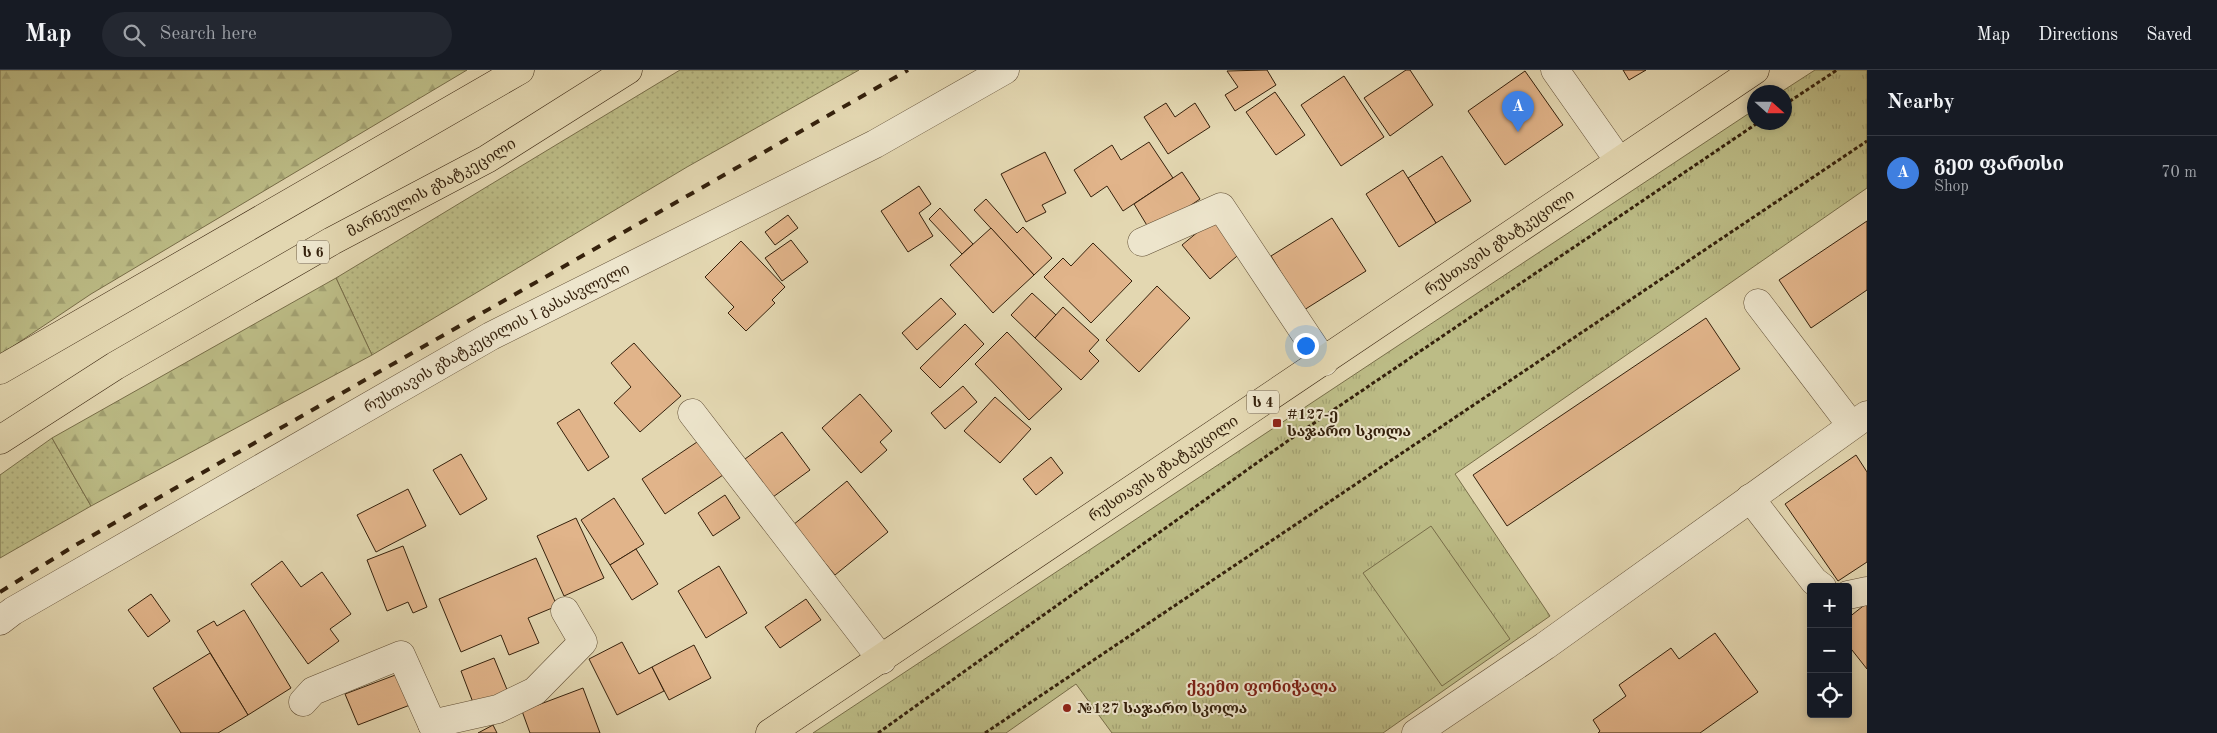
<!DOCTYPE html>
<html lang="en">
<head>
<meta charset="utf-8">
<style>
  :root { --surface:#171b24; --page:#242831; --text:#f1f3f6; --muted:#9ea1a6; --line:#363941; --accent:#1a73e8 }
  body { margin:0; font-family:"Old Standard TT","Noto Serif Georgian",serif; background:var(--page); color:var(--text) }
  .controls { position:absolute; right:15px; bottom:15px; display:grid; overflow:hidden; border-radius:5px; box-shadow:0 2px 8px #0003 }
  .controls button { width:45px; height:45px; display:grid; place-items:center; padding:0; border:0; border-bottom:1px solid var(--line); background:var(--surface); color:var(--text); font:25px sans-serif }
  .compass { position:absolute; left:1747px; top:15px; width:45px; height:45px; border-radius:50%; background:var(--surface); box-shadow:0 2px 8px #0003; rotate:111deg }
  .you { position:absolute; left:1305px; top:275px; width:18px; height:18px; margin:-12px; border:4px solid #fff; border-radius:50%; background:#1a73e8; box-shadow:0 0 0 8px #1a73e833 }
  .badge { display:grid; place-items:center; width:32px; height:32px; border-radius:50%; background:var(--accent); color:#fff; font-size:16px; font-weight:700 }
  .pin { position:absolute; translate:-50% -41px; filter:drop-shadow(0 1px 2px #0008) }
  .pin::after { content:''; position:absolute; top:26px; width:18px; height:15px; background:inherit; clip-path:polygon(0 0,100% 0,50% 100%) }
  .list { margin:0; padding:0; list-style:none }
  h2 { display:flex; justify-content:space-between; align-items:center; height:65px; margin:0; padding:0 20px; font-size:21px }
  h2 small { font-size:16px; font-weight:400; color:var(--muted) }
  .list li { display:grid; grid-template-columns:32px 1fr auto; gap:15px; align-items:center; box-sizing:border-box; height:75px; padding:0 20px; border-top:1px solid var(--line) }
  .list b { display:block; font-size:19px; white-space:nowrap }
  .list p { margin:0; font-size:16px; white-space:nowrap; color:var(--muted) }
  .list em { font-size:16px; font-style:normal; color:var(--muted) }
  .icon { flex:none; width:28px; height:28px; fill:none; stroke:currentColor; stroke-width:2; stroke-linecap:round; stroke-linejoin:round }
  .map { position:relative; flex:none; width:1867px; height:663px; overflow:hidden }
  header { display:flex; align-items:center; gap:30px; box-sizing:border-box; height:70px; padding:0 25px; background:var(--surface); border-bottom:1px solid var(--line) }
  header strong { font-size:24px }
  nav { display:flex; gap:28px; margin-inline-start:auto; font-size:18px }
  .search { width:350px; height:45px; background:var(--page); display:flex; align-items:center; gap:12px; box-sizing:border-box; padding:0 18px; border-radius:28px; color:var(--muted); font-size:19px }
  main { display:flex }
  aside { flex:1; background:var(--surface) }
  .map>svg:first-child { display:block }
</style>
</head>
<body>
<header>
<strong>Map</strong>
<div class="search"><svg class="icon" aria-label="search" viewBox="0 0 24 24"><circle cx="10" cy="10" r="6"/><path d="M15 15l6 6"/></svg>Search here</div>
<nav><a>Map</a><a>Directions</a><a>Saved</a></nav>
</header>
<main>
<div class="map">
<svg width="1867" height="663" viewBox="0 0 1867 663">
  <defs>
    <pattern id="grass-dots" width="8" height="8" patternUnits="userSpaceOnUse" patternTransform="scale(1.25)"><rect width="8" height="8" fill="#bcbc86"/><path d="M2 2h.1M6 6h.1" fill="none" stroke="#a2a172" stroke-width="1.8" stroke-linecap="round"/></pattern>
    <pattern id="forest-firs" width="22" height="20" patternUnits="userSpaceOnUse" patternTransform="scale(1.25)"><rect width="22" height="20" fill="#bcbc86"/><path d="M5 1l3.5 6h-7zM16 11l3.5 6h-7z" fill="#a2a172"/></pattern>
    <pattern id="park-tufts" width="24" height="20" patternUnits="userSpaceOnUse" patternTransform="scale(1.25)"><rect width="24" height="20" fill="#bcbc86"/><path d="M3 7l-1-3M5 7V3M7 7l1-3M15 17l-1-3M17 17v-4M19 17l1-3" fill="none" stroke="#a2a172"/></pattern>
  </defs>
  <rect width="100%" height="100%" fill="#e3d7b1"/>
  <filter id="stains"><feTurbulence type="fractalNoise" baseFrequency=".004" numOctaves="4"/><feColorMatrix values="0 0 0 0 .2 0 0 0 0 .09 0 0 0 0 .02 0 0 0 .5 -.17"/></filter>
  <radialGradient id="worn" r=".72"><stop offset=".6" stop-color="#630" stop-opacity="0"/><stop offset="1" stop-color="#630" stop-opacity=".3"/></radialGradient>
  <g fill="url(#grass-dots)" stroke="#786e49">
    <path d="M 680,0 L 859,0 L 687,97 L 372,285 L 336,208 Z"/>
    <path d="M 52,368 L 91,436 L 0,488 L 0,405 Z"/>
  </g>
  <g fill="url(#forest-firs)" stroke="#786e49">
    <path d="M 0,0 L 467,0 L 91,224 L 0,285 Z"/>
    <path d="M 336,208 L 372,285 L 91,436 L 52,368 Z"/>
  </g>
  <path fill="url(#park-tufts)" stroke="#786e49" d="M 1815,0 L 1867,0 L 1867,118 L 1455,404 L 1550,546 L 1383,663 L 1112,663 L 1076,614 L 1006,663 L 813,663 L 1754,40 L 1754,52 L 1784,52 L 1784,22 L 1781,22 Z"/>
  <path fill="#bcbc86" stroke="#786e49" d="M 1431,456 L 1510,569 L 1442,616 L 1363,503 Z"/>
  <g fill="#e1b48a" stroke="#35210c">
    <path d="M 1267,0 L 1276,15 L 1235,41 L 1225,25 L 1238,17 L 1227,1 Z"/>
    <path d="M 1406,0 L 1410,0 L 1433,35 L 1390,66 L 1364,28 Z"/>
    <path d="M 1623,0 L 1646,0 L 1629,10 Z"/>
    <path d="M 1525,1 L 1563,55 L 1505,95 L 1468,41 Z"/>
    <path d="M 1344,6 L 1384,67 L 1341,96 L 1301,35 Z"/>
    <path d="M 1275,22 L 1305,65 L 1276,85 L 1246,42 Z"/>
    <path d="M 1166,33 L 1175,47 L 1195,33 L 1210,57 L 1168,84 L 1144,47 Z"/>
    <path d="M 1149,72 L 1173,108 L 1123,141 L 1107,116 L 1091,127 L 1074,100 L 1112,75 L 1121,90 Z"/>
    <path d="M 1045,82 L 1066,123 L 1042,135 L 1046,142 L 1026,152 L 1001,104 Z"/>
    <path d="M 1442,86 L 1471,131 L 1436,153 L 1408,108 Z"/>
    <path d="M 1403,100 L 1436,153 L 1399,177 L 1366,124 Z"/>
    <path d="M 1182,102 L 1200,129 L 1151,162 L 1134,134 Z"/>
    <path d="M 919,116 L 931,134 L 919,143 L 933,166 L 908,182 L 881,141 Z"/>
    <path d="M 986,129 L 1017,163 L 1023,157 L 1052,188 L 1034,205 L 974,140 Z"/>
    <path d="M 940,138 L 973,174 L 962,184 L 929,149 Z"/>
    <path d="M 788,145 L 798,158 L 775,175 L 765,162 Z"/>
    <path d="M 1216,147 L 1243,181 L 1210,209 L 1182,175 Z"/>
    <path d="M 1332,148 L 1366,201 L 1304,240 L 1271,186 Z"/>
    <path d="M 1867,151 L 1867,220 L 1811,258 L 1779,210 Z"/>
    <path d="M 991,158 L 1034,205 L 993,243 L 950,195 Z"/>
    <path d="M 791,170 L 808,192 L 782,211 L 765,188 Z"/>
    <path d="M 741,171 L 785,217 L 772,230 L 775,233 L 746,261 L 728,243 L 734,237 L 705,207 Z"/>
    <path d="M 1093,173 L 1132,211 L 1091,253 L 1044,207 L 1063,188 L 1071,196 Z"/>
    <path d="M 1157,216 L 1190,248 L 1139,302 L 1106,270 Z"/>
    <path d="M 1032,223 L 1056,245 L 1035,268 L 1011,245 Z"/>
    <path d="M 941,228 L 956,244 L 917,280 L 902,263 Z"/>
    <path d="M 1063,237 L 1099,270 L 1089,281 L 1099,291 L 1081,310 L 1035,268 Z"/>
    <path d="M 1706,248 L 1740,299 L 1507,456 L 1473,405 Z"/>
    <path d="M 965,254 L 984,274 L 940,318 L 920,298 Z"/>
    <path d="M 1007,262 L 1062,319 L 1029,350 L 975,294 Z"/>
    <path d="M 634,273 L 681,326 L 640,362 L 614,333 L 631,317 L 611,293 Z"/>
    <path d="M 963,316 L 977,332 L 945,359 L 931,343 Z"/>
    <path d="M 860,324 L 892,361 L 880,372 L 887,380 L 861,403 L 822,358 Z"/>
    <path d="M 995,327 L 1031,359 L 1000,393 L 964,361 Z"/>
    <path d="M 579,339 L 609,387 L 588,401 L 557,353 Z"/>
    <path d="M 782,362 L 810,400 L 773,427 L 745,389 Z"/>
    <path d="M 700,370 L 723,405 L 665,444 L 642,409 Z"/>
    <path d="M 461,384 L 487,429 L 460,445 L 433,400 Z"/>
    <path d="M 1856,385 L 1867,402 L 1867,492 L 1838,511 L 1785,434 Z"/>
    <path d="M 1051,387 L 1063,403 L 1036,425 L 1023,409 Z"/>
    <path d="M 847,411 L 888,462 L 835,505 L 793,455 Z"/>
    <path d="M 408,419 L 426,456 L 376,482 L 357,445 Z"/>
    <path d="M 725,425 L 740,448 L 713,466 L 698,443 Z"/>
    <path d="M 614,428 L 644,474 L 610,495 L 581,450 Z"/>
    <path d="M 576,448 L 604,508 L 564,526 L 537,466 Z"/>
    <path d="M 403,476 L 427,537 L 413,543 L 408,532 L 387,541 L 367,490 Z"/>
    <path d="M 636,479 L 658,514 L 632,530 L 610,495 Z"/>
    <path d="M 536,488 L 557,536 L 528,548 L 539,573 L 509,585 L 501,565 L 461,582 L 439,529 Z"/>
    <path d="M 282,491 L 301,517 L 322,502 L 351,544 L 330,559 L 339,571 L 308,594 L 251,514 Z"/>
    <path d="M 719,496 L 747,543 L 706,568 L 678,521 Z"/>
    <path d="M 151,524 L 170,551 L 148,567 L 128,540 Z"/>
    <path d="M 806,529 L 821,550 L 780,578 L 765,557 Z"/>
    <path d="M 1867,533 L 1867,599 L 1848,575 L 1848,548 Z"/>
    <path d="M 244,540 L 291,618 L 248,645 L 197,561 L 214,551 L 217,556 Z"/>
    <path d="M 1715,563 L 1758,622 L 1700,663 L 1598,663 L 1600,661 L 1593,650 L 1626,626 L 1619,615 L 1671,578 L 1679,589 Z"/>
    <path d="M 622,572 L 639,604 L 652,597 L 664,621 L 617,645 L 589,589 Z"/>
    <path d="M 694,575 L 711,608 L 669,630 L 652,597 Z"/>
    <path d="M 210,583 L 248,645 L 218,663 L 181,663 L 153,618 Z"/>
    <path d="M 494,588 L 508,622 L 474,635 L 461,601 Z"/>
    <path d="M 398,604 L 410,635 L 358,655 L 345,624 Z"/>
    <path d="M 583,618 L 600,663 L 530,663 L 522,641 Z"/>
    <path d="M 493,655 L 497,663 L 478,663 Z"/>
  </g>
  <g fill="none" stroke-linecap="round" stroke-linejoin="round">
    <g stroke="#604e35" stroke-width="29">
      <g id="minor">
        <path d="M 1555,0 L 1619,91"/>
        <path d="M 1142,172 L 1221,137 L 1324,292"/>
        <path d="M 1758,233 L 1851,355"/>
        <path d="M 692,343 L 882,590"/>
        <path d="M 1750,428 L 1814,511 L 1822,517"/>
        <path d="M 1848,525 L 1867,521"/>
        <path id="s1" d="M 0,551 L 13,541 L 491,266 L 875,74 L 1005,0"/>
        <path d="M 303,632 L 313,621 L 401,585 L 436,663"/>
        <path d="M 432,654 L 498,639 L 535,621 L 583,572 L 565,541"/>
        <path d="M 1416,663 L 1545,576 L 1867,345"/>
      </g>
    </g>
    <g stroke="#35210c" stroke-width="29">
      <g id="highway">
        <path d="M 0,300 L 520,0"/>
        <path id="s2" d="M 0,370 L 115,296 L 332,171 L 487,89 L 628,0"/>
        <path id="s3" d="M 770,663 L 1755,0"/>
      </g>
    </g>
    <g stroke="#35210c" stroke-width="3" stroke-dasharray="4 2.5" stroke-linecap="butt">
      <path d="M 1784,35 L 1837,0"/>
      <path d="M 878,663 L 1289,370 L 1759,52"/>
      <path d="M 985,663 L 1867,71"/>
    </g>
    <use href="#minor" stroke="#ede5cc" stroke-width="28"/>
    <use href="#highway" stroke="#e3d7b1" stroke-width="28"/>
    <path stroke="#35210c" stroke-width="4" stroke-dasharray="9 9" stroke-linecap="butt" d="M 0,522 L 74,476 L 908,0"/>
  </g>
  <g fill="#8f2418" stroke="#ede5cc" stroke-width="2">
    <rect x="1272" y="348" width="10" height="10" rx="2.5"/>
    <circle cx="1067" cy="638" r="5"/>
  </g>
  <g text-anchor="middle" stroke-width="4" stroke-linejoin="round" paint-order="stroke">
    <g fill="#ede5cc" stroke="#6c5c46" stroke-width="1">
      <rect x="297" y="170.5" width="32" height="23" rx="4"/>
      <rect x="1247" y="320.5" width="32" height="23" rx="4"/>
    </g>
    <g font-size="14" font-weight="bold" fill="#35210c">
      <text x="313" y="187">ს 6</text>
      <text x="1263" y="337">ს 4</text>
    </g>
    <g font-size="15" fill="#35210c" stroke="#ede5cc">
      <text dy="5" stroke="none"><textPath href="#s2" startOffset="500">მარნეულის გზატკეცილი</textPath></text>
      <text dy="5" stroke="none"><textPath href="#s3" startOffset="879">რუსთავის გზატკეცილი</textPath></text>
      <text dy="5" stroke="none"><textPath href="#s1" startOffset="572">რუსთავის გზატკეცილის I გასასვლელი</textPath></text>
      <text dy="5" stroke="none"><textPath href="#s3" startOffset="474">რუსთავის გზატკეცილი</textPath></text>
    </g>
    <g font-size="15" font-weight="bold" fill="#35210c" stroke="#ede5cc" text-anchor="start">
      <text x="1287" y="349">#127-ე<tspan x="1287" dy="17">საჯარო სკოლა</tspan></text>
      <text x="1077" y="643">№127 საჯარო სკოლა</text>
    </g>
    <g font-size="16" font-weight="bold" fill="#7a1f14" stroke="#ede5cc">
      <text x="1262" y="622">ქვემო ფონიჭალა</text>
    </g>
  </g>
  <rect width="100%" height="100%" filter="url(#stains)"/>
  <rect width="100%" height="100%" fill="url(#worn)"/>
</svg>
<div class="controls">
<button>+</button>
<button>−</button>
<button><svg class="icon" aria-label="locate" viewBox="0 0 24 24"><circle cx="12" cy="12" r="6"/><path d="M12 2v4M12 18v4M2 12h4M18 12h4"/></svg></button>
</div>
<svg class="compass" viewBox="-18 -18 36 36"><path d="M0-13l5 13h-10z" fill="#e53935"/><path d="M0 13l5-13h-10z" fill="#9ea1a6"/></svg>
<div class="you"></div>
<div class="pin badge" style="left:1518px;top:62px;background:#3f7fe0">A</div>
</div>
<aside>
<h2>Nearby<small></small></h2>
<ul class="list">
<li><span class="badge" style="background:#3f7fe0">A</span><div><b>გეთ ფართსი</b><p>Shop</p></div><em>70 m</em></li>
</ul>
</aside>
</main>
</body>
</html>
